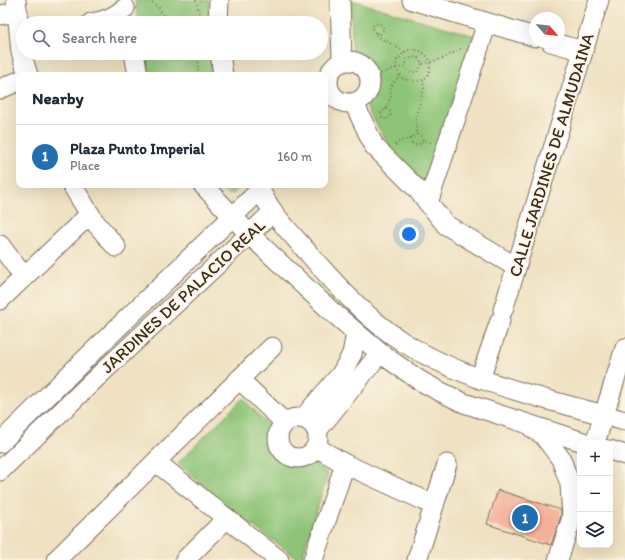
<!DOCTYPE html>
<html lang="en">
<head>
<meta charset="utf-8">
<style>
  :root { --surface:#fff; --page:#f2f2f3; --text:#1f2937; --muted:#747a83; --line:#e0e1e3; --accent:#1f6fb2 }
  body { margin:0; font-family:Itim,sans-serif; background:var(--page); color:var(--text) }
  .controls { position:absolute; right:12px; bottom:12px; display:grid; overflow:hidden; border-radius:8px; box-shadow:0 4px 16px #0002 }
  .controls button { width:36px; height:36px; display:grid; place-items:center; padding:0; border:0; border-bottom:1px solid var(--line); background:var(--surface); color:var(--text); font:20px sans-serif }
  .compass { position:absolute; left:529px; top:12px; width:36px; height:36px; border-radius:50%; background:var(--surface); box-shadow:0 4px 16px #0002; rotate:118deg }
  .you { position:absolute; left:409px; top:234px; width:14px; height:14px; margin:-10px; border:3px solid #fff; border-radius:50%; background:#1a73e8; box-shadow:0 0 0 6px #1a73e833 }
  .badge { display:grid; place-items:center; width:26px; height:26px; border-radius:50%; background:var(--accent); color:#fff; font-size:13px; font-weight:700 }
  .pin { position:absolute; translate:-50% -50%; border:2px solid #fff; box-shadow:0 1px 4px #0006 }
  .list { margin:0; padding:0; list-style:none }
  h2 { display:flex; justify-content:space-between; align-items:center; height:52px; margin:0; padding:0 16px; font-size:17px }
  h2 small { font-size:13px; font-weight:400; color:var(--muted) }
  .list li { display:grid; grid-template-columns:26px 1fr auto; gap:12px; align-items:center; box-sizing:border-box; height:64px; padding:0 16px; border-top:1px solid var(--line) }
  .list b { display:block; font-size:15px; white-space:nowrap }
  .list p { margin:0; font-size:13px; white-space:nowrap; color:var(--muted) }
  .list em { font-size:13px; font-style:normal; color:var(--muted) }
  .icon { flex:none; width:22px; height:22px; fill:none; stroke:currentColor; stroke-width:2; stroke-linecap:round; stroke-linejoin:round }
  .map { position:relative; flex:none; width:625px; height:560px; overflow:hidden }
  .search { position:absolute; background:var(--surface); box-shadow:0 4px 16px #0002; left:16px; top:16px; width:312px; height:44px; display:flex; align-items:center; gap:10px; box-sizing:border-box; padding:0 14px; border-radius:22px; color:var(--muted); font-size:15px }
  .panel { position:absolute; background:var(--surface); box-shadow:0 4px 16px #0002; left:16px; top:72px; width:312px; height:116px; border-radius:8px }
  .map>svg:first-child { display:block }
</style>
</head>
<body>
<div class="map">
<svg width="625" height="560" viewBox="0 0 625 560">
  <rect width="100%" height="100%" fill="#fcf5e5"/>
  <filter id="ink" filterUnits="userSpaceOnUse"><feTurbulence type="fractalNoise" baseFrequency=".025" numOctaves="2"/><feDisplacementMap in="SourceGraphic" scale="8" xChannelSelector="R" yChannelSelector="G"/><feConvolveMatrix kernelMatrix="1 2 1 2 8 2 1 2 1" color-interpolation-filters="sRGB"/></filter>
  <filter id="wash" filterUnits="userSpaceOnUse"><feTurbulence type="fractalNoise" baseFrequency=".012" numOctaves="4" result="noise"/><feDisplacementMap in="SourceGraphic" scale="16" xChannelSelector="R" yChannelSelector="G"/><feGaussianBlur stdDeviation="0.9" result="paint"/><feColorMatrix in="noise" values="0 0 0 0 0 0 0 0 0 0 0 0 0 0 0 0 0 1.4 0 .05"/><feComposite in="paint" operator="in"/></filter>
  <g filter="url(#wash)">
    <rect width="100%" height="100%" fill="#efe1c1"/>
    <g fill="#8dc477" stroke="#64774a">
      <path d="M 135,0 L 209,0 L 209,23 L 138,23 Z"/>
      <path d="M 351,0 L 475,36 L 427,189 L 391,148 L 375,122 L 365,102 C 368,99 371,95 373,92 C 382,74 366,61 352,55 Z"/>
      <path d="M 143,53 L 211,53 L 212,75 L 150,75 Z"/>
      <path d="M 216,185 L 242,185 C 231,197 226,197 216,185 Z"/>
      <path d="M 243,398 L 273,431 C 270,460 290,467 315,464 L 328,474 L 301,560 L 300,560 L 227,507 L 178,463 Z"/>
    </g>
    <g id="blocks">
      <path fill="#f5b09a" d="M 498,490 L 561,510 L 561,516 L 551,545 L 487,524 Z"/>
    </g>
  </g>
  <g filter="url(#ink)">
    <use href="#blocks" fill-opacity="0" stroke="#7a6a57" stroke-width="1"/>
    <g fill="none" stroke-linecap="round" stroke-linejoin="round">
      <g stroke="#7a6a57" stroke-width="21">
        <g id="minor">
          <path d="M 16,0 L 21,52 L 28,75"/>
          <path d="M 340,0 L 342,61"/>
          <path d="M 412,0 L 535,37"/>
          <path d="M 0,15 L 18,12"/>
          <path d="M 91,23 C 105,21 114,17 125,8"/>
          <path d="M 218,23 L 219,0"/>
          <path d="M 551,42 L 583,51"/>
          <path d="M 134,53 L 138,75"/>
          <path d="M 220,53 L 223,75"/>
          <circle cx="349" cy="82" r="21"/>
          <path d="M 0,89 L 19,81"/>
          <path d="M 354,103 L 374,146 L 417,189 L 446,225 L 516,267"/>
          <path d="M 72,185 L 94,221 L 116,247"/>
          <path d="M 203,185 L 250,235 L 330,310 L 380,353 L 419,380 L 437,390 L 464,403 L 586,443"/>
          <path d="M 258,185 C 269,212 291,233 310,255 C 338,287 367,319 403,342 C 468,383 551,400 625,421"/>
          <path d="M 428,203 L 487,23"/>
          <path d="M 0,245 L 24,277"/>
          <path d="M 0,300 L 90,214"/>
          <path d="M 503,310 L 599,0"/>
          <path d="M 239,379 L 285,423"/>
          <path d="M 480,379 L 500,321"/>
          <path d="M 303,418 L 341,374 L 352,354 L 356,333"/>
          <circle cx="298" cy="438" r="20"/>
          <path d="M 532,428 L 543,435 L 561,459 L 570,484 L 572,517"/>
          <path d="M 317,431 L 380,353"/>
          <path d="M 0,443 L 80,364 L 260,190"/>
          <path d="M 595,443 L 625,348"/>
          <path d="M 316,447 L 345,464 L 434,505"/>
          <path d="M 610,450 L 625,455"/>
          <path d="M 156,462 L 279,560"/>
          <path d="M 0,471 L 93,381 L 273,212"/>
          <path d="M 56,560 L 272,347"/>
          <path d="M 185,560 L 227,518"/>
          <path d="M 313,560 L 345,464"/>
          <path d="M 417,560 L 447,464"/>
          <path d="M 558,560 L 576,505"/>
        </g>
      </g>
      <g stroke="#7a6a57" stroke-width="2" stroke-dasharray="1 3" stroke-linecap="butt">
        <path d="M 149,0 L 159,8 L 163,15"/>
        <path d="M 196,0 L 201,20"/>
        <path d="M 160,23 L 160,19 L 163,15 L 167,16 L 171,18 L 192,15 L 202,16"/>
        <path d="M 170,23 L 171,18"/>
        <path d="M 376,33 L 380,34 L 384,29 C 382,24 380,23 375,24 L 372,27 L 374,32 L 376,33 L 377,36 L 405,52"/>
        <path d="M 422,64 L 419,71 L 411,73 L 405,67 L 407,59 L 415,57 L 418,58 L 422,64 L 430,62 C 431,82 419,83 403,79 L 396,68 L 397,60 L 407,50 C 418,49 426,51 430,62 L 444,58 L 462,48"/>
        <path d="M 197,75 L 199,53"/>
        <path d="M 377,75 L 396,68 L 405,67"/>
        <path d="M 423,80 L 424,89 L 416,116 L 416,134 L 421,136 L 423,140 L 432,143"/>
        <path d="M 386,109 L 390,111 L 391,116 L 387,119 L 382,118 L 381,113 L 386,109 L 391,96 L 390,90 L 392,85 L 400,75"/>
        <path d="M 410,139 L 412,143 L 416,145 L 422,143 L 423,140"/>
        <path d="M 395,145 L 400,141 L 410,139 L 416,134"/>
      </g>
      <use href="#minor" stroke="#fff" stroke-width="19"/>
    </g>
  </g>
  <g text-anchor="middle" stroke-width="3.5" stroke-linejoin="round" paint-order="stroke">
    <g font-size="17" fill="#3b2a1e" stroke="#fcf5e5">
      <text transform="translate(551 155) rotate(-73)" y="6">CALLE JARDINES DE ALMUDAINA</text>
      <text transform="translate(183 296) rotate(-43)" y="6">JARDINES DE PALACIO REAL</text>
    </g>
  </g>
</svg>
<div class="controls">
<button>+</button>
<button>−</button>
<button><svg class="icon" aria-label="layers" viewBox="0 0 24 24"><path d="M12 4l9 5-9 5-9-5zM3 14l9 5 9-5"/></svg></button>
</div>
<svg class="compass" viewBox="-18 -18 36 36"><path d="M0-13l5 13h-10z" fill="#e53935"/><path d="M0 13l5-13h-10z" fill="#747a83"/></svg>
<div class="you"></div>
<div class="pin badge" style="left:525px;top:518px">1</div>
<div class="search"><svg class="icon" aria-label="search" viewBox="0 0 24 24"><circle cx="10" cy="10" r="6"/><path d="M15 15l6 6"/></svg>Search here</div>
<section class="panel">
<h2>Nearby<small></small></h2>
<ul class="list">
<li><span class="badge">1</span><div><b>Plaza Punto Imperial</b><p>Place</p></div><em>160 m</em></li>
</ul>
</section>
</div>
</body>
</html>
